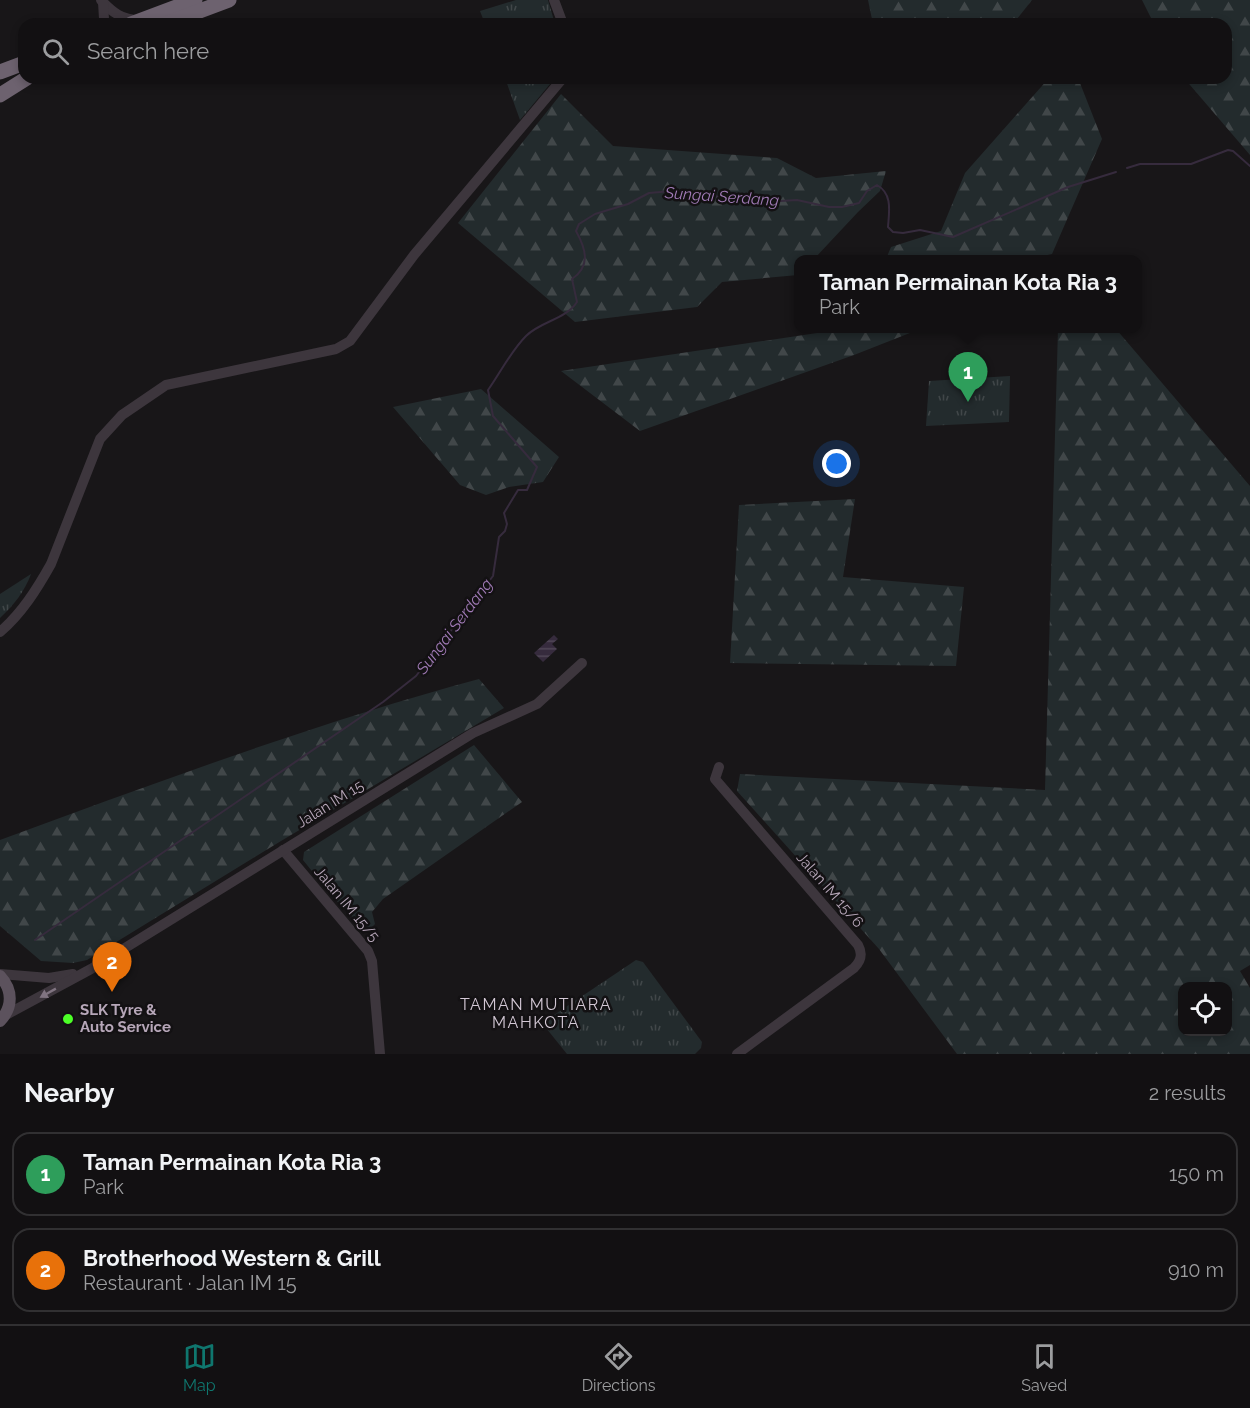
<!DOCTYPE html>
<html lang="en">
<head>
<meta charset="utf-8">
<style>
  :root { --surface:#121012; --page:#1f1e20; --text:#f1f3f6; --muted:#9c9d9f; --line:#313032; --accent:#0f766e }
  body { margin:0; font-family:Raleway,sans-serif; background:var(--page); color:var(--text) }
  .controls { position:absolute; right:18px; bottom:18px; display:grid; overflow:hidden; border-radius:12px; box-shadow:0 3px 9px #0003 }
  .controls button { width:54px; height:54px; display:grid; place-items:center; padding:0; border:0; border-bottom:2px solid var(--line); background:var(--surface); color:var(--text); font:30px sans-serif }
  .you { position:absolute; left:837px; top:464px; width:21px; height:21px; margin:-15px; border:4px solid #fff; border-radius:50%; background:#1a73e8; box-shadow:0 0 0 9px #1a73e833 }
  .badge { display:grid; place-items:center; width:39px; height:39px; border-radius:50%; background:var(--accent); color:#fff; font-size:20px; font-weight:700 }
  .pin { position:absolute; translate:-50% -50px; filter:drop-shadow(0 2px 3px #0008) }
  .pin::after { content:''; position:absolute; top:32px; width:21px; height:18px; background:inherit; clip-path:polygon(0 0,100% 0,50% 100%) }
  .popup { position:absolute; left:794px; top:255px; width:348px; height:78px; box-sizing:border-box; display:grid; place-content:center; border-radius:12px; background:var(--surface); filter:drop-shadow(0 2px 4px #0005); font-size:20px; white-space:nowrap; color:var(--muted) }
  .popup b { font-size:22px; color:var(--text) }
  .popup::after { content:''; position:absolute; left:50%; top:100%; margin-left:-12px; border:12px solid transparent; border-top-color:var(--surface) }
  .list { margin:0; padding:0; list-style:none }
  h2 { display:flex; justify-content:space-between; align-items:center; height:78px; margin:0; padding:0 24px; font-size:26px }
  h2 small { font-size:20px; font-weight:400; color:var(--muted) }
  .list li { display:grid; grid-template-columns:39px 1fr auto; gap:18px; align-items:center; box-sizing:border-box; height:84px; margin:0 12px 12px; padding:0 12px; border:2px solid var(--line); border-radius:18px }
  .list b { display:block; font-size:22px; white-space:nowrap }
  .list p { margin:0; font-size:20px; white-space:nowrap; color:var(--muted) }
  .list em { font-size:20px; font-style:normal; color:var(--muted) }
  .icon { flex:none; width:33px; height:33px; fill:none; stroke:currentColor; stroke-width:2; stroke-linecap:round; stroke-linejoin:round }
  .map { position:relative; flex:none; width:1250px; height:1054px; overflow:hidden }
  .search { position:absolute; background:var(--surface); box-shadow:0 3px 9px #0003; left:18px; right:18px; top:18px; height:66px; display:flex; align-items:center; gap:15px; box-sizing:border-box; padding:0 21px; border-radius:18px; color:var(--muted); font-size:22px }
  .sheet { height:270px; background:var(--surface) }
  nav { display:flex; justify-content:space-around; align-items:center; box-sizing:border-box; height:84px; border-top:2px solid var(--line); background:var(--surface); font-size:16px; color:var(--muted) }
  nav a { display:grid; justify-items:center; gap:3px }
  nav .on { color:var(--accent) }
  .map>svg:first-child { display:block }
</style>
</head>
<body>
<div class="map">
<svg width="1250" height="1054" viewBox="0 0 1250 1054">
  <defs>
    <pattern id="grass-tufts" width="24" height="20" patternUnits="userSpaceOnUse" patternTransform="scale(1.5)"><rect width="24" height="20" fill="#232b2d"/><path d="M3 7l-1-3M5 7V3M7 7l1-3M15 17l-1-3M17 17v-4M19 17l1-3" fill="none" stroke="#414749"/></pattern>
    <pattern id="forest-firs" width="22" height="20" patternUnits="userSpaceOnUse" patternTransform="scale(1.5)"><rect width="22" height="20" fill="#232b2d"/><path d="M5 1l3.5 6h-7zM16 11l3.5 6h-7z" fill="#414749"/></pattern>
    <pattern id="water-rules" width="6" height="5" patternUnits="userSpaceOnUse" patternTransform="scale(1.5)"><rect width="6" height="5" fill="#362b3d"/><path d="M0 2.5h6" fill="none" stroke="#514757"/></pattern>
  </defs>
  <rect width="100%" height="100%" fill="#181618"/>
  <g fill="url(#grass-tufts)">
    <path d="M 516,0 L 548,0 L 555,24 L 485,24 L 480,11 Z"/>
    <path d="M 505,78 L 555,78 L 520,120 Z"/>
    <path d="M 1010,376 L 1009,422 L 926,426 L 929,381 Z"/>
    <path d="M 31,574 C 25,591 13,606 0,618 L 0,594 Z"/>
    <path d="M 636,960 L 643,962 L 702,1042 L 701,1048 L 695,1054 L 567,1054 L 542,1023 Z"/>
  </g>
  <g fill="url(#forest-firs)" fill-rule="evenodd">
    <path d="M 868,0 L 1032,0 L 1013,24 L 873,24 Z"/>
    <path d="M 1142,0 L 1250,0 L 1250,155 L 1184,78 L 1226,78 L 1226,24 L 1154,24 Z"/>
    <path d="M 1049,78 L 1078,78 L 1102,139 L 1052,254 L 1023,260 L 886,259 L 891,247 L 941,231 L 965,173 Z"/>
    <path d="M 561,94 L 613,146 L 777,158 L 816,178 L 886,171 L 880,191 L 858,212 L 814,259 L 798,260 L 798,275 L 722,282 L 697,307 L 575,322 L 458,223 Z"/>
    <path d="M 830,328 L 920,329 L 854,355 L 640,431 L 561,371 L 817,333 Z"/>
    <path d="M 1058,329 L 1116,329 L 1250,486 L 1250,965 L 1240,971 L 1250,988 L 1250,1054 L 957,1054 L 879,949 L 737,791 L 740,774 L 1045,790 ZM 1182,986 L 1228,986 L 1228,1032 L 1182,1032 Z"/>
    <path d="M 481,389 L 559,457 L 543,482 L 509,487 L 486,495 L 460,485 L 393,407 Z"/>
    <path d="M 855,499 L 843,577 L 964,587 L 956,666 L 730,663 L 739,505 Z"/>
    <path d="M 479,679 L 504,708 L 281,841 L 87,960 L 73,963 L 41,961 L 0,926 L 0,840 C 158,782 316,723 479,679 Z"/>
    <path d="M 474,745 L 522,802 L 383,899 L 372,912 L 375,924 L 367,932 L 332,896 L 303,860 L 304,852 Z"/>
  </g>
  <path fill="url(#water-rules)" d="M 554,635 L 558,639 L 552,644 L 557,649 L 543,662 L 534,653 Z"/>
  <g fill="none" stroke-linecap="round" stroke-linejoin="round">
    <g stroke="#362b3d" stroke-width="2">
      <path d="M 1127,168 L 1140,164 L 1191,164 L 1228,150 L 1233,151 L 1250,166"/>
      <path d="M 35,940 L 383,702 L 416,676 L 493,576 L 499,537 L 505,531 L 507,524 L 504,513 L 518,490 L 527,490 L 537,467 L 493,416 L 488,390 C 500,373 511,351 526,336 C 541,321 565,320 577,302 L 572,279 C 591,266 586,249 576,231 L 579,224 L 595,214 L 628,204 L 649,193 L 672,191 L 764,202 L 797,200 L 829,207 L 842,207 L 859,203 L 867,191 L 877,185 C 893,194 889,212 888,227 L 893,232 L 903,233 L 920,230 L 953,237 L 1068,187 L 1116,172"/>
    </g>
    <g stroke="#3d363d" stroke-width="10">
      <path d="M 101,0 C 112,12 122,20 139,20"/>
      <path d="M 554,0 L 563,24"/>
      <path d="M 102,24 L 104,19 L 103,2"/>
      <path d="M 0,632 C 22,613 37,589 51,564 L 100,439 L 122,415 L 166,385 L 336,349 L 350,341 L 414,255 L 563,78"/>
      <path d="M 719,767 L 715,779 L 858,945 C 863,954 861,961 854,968 L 737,1054"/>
      <path d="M 283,850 L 368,951 L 372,961 L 380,1054"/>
      <path d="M 0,974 L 49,978 L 73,974"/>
      <path d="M 4,1016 L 91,969 L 473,733 L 537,704 L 582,663"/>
    </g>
    <path stroke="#5c525d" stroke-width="12" d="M 0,976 C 13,990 13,1007 0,1021"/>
    <g stroke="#6d626f" stroke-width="15">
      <path d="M 131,24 L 195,0"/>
      <path d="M 165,24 L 229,0"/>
      <path d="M 0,72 L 24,63"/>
      <path d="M 0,95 L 27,78"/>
    </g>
  </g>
  <defs><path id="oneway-solid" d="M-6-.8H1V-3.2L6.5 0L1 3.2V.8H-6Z" transform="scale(1.5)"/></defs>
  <use fill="#807481" href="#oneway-solid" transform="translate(48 993) rotate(151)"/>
  <circle fill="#4cff27" stroke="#131113" stroke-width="2" cx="68" cy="1019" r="6"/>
  <g text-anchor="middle" stroke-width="5" stroke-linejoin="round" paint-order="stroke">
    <g font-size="15" fill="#b7a7b9" stroke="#131113">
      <text transform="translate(330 804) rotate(-32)" y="5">Jalan IM 15</text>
      <text transform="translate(830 890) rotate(49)" y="5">Jalan IM 15/6</text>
      <text transform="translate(347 904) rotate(50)" y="5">Jalan IM 15/5</text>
    </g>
    <g font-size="15" font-weight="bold" fill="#b7a7b9" stroke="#131113" text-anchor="start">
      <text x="80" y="1015">SLK Tyre &amp;<tspan x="80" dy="17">Auto Service</tspan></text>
    </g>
    <g font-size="16" font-style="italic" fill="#a17bb7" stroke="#131113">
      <text transform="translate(722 196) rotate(4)" y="6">Sungai Serdang</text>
      <text transform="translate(454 626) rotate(-53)" y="6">Sungai Serdang</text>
    </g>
    <g font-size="16" letter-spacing="1.5" fill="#d3c8d5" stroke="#131113">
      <text x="536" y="1010">TAMAN MUTIARA<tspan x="536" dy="18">MAHKOTA</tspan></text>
    </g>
  </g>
</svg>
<div class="controls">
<button><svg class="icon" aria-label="locate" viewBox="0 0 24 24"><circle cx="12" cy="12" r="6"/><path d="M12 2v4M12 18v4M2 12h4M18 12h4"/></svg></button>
</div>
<div class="you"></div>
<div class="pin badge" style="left:968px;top:402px;background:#2e9e5b">1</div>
<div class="popup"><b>Taman Permainan Kota Ria 3</b>Park</div>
<div class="pin badge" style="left:112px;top:992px;background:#e8710a">2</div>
<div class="search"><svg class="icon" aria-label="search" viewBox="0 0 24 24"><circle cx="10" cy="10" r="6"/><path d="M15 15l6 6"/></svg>Search here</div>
</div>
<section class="sheet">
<h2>Nearby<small>2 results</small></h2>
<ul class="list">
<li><span class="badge" style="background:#2e9e5b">1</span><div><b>Taman Permainan Kota Ria 3</b><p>Park</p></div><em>150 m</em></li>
<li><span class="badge" style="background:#e8710a">2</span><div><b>Brotherhood Western &amp; Grill</b><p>Restaurant · Jalan IM 15</p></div><em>910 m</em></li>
</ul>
</section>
<nav>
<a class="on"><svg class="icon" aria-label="map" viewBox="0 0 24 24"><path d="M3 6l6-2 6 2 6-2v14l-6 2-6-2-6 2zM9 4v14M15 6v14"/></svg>Map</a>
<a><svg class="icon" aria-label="directions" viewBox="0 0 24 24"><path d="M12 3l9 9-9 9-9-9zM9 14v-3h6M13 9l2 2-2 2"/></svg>Directions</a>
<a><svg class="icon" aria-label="saved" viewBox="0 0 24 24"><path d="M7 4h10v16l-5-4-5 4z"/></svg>Saved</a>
</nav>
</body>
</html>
